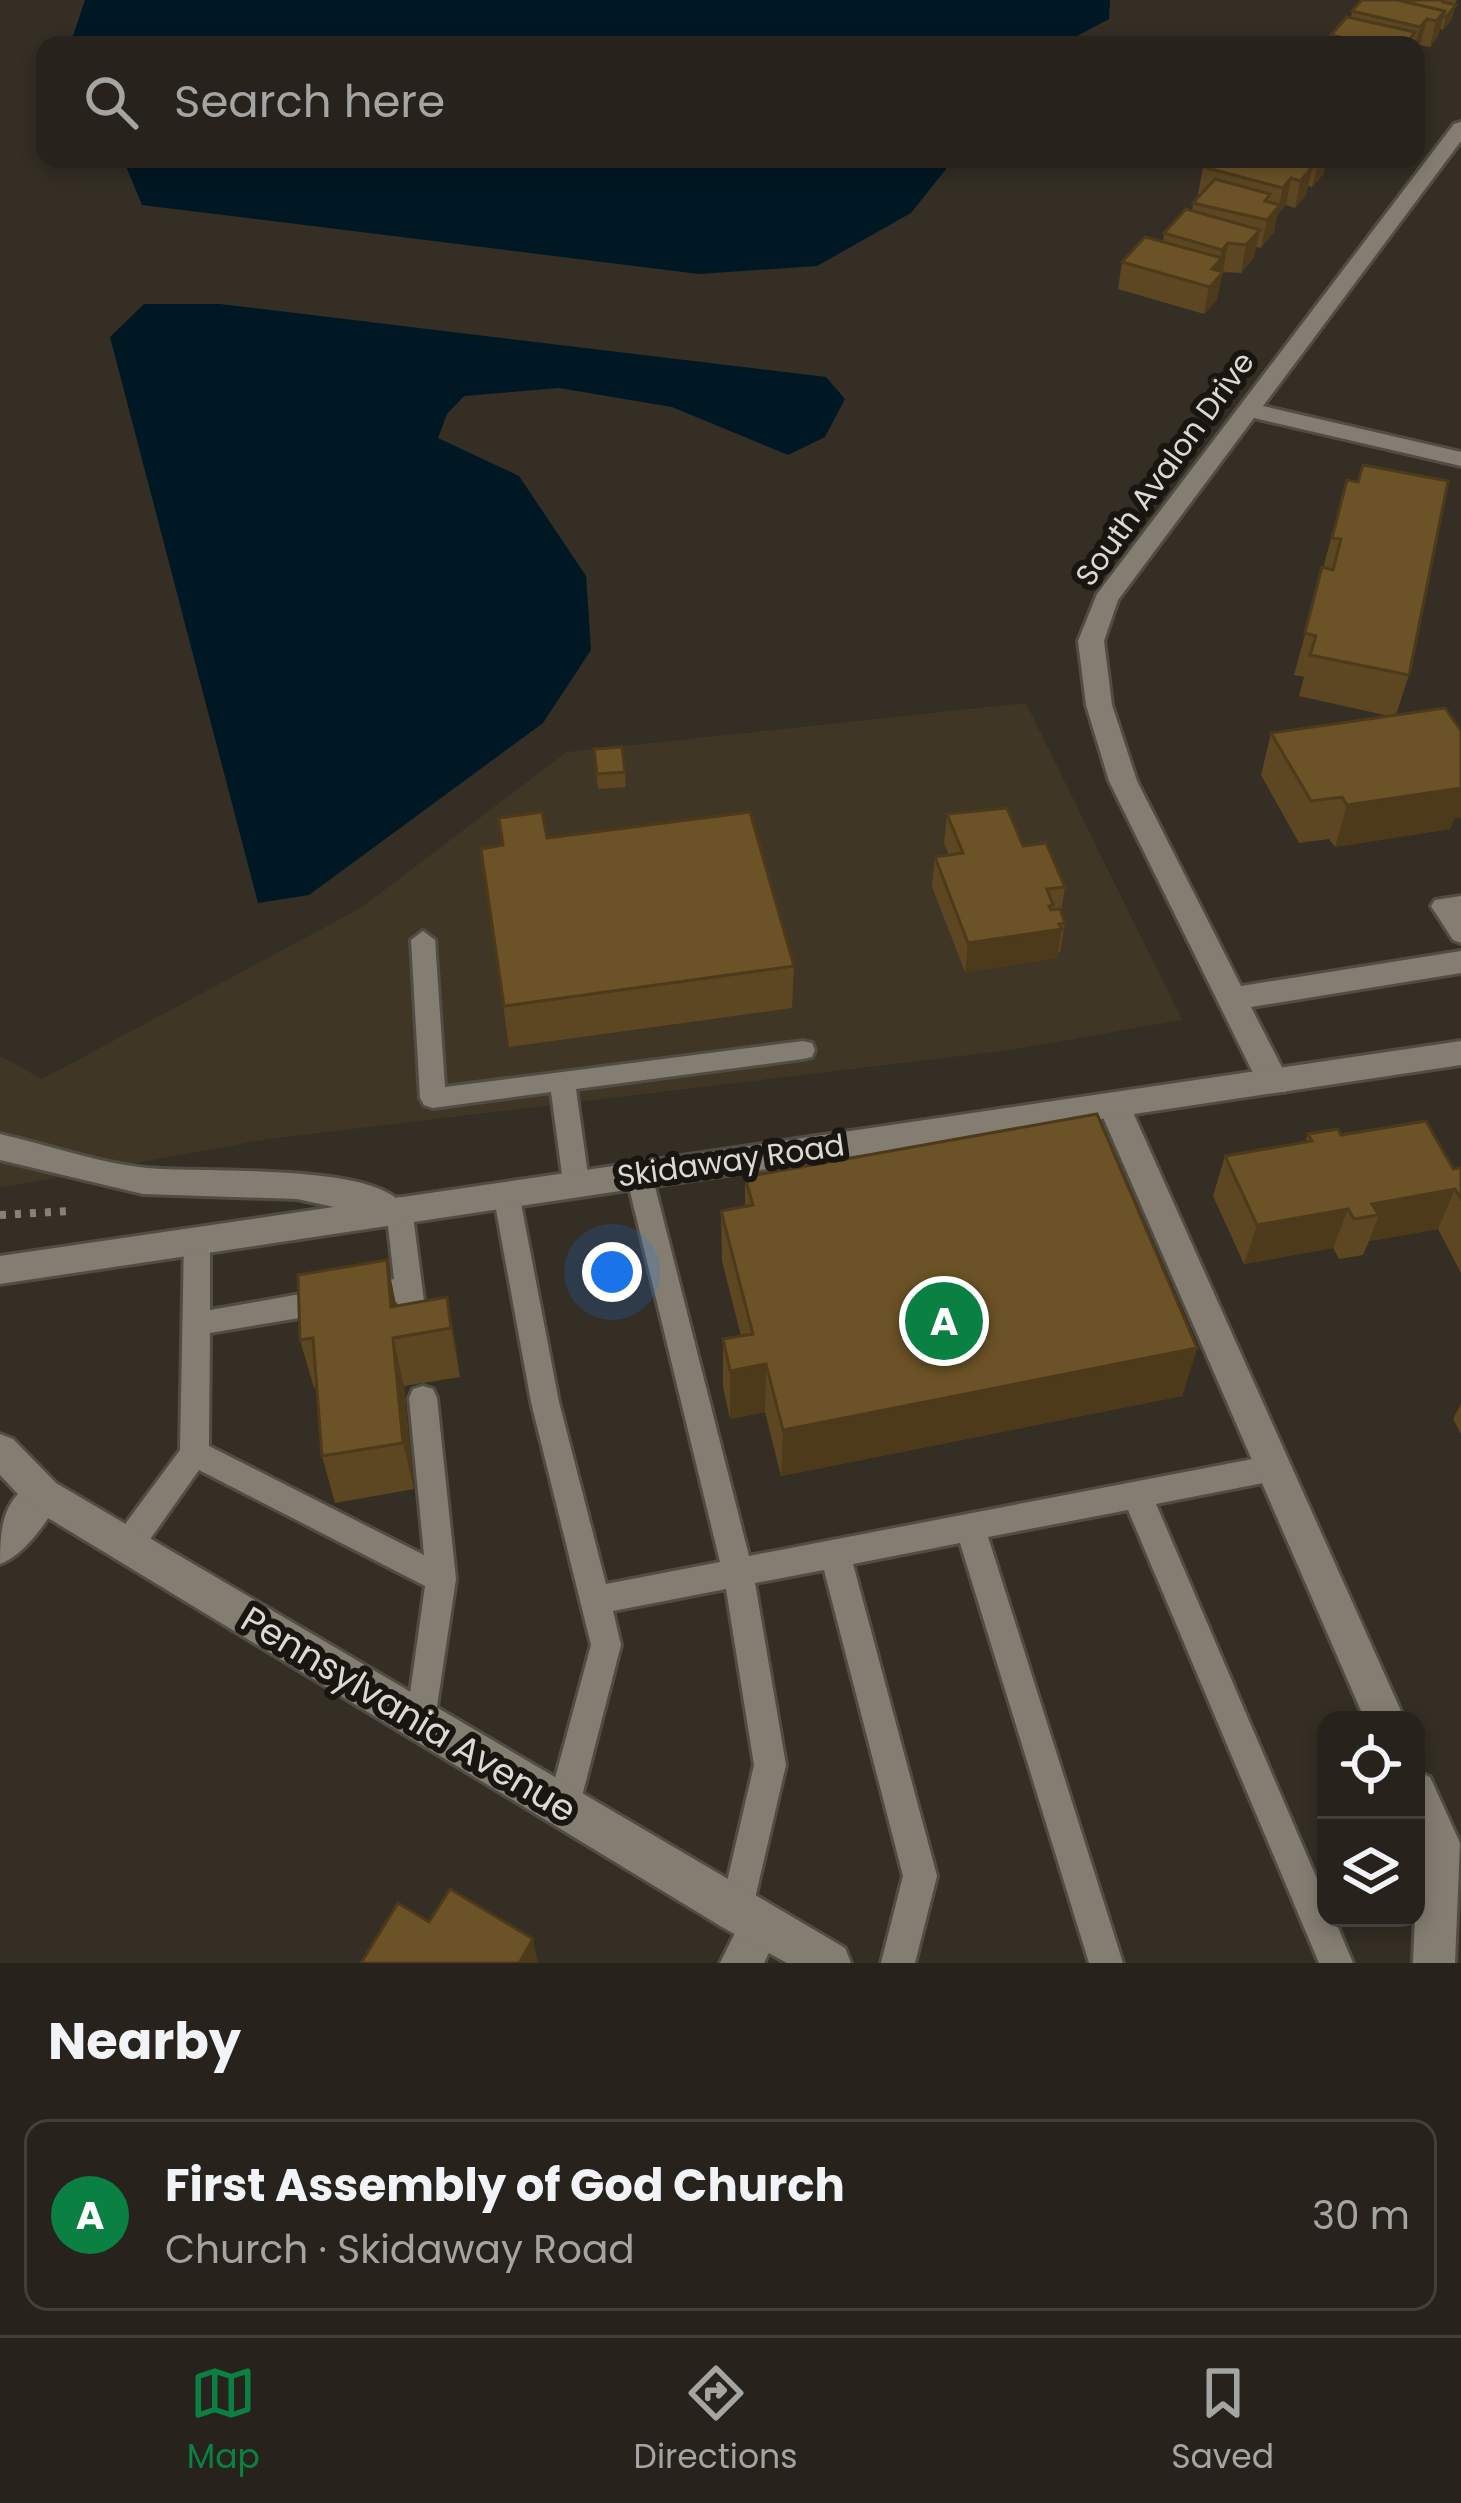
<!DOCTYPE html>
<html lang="en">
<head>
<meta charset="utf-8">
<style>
  :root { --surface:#27221b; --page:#2f2a24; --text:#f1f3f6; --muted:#a4a4a3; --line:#433f3a; --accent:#0b8043 }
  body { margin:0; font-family:Poppins,sans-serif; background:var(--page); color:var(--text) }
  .controls { position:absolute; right:36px; bottom:36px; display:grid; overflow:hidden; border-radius:24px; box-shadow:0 6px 18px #0003 }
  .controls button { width:108px; height:108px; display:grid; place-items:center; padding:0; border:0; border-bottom:3px solid var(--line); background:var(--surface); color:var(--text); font:60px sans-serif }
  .you { position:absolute; left:612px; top:1272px; width:42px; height:42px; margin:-30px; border:9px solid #fff; border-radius:50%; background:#1a73e8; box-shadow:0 0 0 18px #1a73e833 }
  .badge { display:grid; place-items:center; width:78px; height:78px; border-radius:50%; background:var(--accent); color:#fff; font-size:39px; font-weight:700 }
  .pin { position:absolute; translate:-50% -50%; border:6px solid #fff; box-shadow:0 3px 12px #0006 }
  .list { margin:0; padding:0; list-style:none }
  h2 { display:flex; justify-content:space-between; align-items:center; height:156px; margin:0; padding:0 48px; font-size:51px }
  h2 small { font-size:39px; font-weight:400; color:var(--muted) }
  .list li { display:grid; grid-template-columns:78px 1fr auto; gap:36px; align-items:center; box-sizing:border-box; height:192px; margin:0 24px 24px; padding:0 24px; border:3px solid var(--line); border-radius:24px }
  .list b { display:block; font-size:45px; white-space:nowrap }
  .list p { margin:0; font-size:39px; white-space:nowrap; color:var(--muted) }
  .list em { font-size:39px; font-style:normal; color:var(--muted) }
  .icon { flex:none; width:66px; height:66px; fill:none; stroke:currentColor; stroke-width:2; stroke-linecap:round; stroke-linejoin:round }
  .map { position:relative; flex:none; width:1461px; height:1963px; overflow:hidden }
  .search { position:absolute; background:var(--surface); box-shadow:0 6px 18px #0003; left:36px; right:36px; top:36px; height:132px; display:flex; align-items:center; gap:30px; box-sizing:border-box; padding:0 42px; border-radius:24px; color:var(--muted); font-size:45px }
  .sheet { height:372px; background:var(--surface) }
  nav { display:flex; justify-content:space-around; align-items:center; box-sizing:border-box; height:168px; border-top:3px solid var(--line); background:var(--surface); font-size:33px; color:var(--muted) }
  nav a { display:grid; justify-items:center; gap:6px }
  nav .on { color:var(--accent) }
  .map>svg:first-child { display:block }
</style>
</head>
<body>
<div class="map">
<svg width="1461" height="1963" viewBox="0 0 1461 1963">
  <rect width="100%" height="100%" fill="#342e24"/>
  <path fill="#3f3626" d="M 1026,703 L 1182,1020 L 1011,1050 L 269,1139 L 0,1188 L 0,1056 L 42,1079 L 359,909 L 567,752 Z"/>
  <g fill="#001824">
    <path d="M 85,0 L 1110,0 L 1109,19 L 1060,45 L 76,45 L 73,36 Z"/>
    <path d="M 123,159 L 954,159 L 911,213 L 817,266 L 699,274 L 142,205 Z"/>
    <path d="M 144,304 L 220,304 L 826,377 L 845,399 L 825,437 L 788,455 L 672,407 L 559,388 L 464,396 L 447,414 L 438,438 L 519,476 L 586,576 L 591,650 L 543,723 L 309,895 L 258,903 L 110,337 Z"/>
  </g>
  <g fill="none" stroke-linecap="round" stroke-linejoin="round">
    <g stroke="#514c44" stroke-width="6">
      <g id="service">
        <path d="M 1461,896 L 1461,943 L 1453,940 L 1431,906 L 1435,900 Z"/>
        <path d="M 423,931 L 435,940 L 445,1087 L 803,1041 L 812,1043 L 815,1050 L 812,1057 L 803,1059 L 576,1089 L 589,1182 L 585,1189 L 576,1193 L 567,1189 L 563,1182 L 551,1092 L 433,1108 L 424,1105 L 420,1098 L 411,940 Z"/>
        <path d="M 639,1165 L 648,1168 L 652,1175 L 749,1556 L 1273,1455 L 1283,1459 L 1288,1468 L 1283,1477 L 1273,1481 L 1156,1504 L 1326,1900 L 1326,1918 L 1334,1918 L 1353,1963 L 1319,1963 L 1128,1510 L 988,1537 L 1123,1963 L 1089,1963 L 960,1543 L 853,1564 L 937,1876 L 915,1963 L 881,1963 L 903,1876 L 824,1570 L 755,1583 L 786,1765 L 749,1924 L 737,1929 L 725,1924 L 720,1912 L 754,1765 L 726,1589 L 613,1611 L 621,1645 L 579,1808 L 575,1820 L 563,1824 L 551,1820 L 547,1808 L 591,1645 L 531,1402 L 493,1193 L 497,1185 L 506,1182 L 515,1185 L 519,1193 L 559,1402 L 606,1584 L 720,1562 L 626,1175 L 630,1168 Z"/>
        <path d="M 399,1197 L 408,1200 L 412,1208 L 424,1301 L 420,1309 L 410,1313 L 400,1309 L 397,1302 L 364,1308 L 354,1304 L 350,1296 L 354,1288 L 394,1279 L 386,1208 L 390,1200 Z"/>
        <path d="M 197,1229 L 206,1232 L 210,1240 L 210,1310 L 329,1289 L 339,1293 L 343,1301 L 339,1309 L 329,1313 L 210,1333 L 209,1446 L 424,1555 L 409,1398 L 413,1389 L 423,1386 L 433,1389 L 437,1398 L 456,1579 L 433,1733 L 422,1738 L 411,1733 L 406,1722 L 425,1586 L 199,1470 L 139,1555 L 128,1559 L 117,1555 L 113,1545 L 117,1535 L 180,1450 L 184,1240 L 188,1232 Z"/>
      </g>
    </g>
    <g stroke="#514c44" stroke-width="6">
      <g id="minor">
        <path d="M 1461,122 L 1461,141 L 1263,406 L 1461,452 L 1461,466 L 1254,418 L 1118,600 L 1104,641 L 1112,705 L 1137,781 L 1241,986 L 1461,951 L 1461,973 L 1251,1007 L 1290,1083 L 1285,1092 L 1263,1092 L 1258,1083 L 1109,781 L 1086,705 L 1078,641 L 1097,594 L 1454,124 Z"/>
        <path d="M 1115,1096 L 1126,1099 L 1131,1108 L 1405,1720 L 1365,1720 L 1099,1108 L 1104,1099 Z"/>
        <path d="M 43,1478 L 56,1483 L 61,1495 C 50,1519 25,1555 0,1564 C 0,1527 2,1494 43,1478 Z"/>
        <path d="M 1416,1771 L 1430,1777 L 1460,1843 L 1455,1963 L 1413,1963 L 1418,1844 Z"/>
        <path d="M 761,1905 L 776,1911 L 782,1926 L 764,1963 L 720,1963 L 746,1911 Z"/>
      </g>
    </g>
    <g stroke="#514c44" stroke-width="6">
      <g id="secondary">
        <path d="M 1461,1041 L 1461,1065 L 0,1284 L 0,1256 L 334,1207 L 297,1199 L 143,1194 L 0,1160 L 0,1134 C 48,1145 98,1163 147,1168 C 204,1173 353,1164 396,1198 Z"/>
        <path d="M 0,1434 L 13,1439 L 56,1483 L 845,1948 L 851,1963 L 787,1963 L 722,1927 L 30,1507 L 0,1475 Z"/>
      </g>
    </g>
    <path stroke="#868179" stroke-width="8" stroke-dasharray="6 9" stroke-linecap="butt" d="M 0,1215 L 70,1211"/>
    <use href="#service" fill="#847d72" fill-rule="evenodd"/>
    <use href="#minor" fill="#847d72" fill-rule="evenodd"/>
    <use href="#secondary" fill="#847d72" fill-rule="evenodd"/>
  </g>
  <g fill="#5d4722">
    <path d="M 1362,0 L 1457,0 L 1454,5 L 1452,19 L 1443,30 L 1440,29 L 1438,36 L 1430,47 L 1420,45 L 1416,50 L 1416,45 L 1321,45 L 1329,42 L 1331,35 L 1351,18 L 1352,11 Z"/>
    <path d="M 1211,159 L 1327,159 L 1324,173 L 1312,187 L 1308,186 L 1306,195 L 1295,208 L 1286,205 L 1277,215 L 1274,232 L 1261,248 L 1256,247 L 1254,257 L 1241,273 L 1222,272 L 1217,300 L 1204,314 L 1118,289 L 1122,262 L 1163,242 L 1164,233 L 1192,211 L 1193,203 L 1201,195 L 1198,194 L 1203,167 Z"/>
    <path d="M 1347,480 L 1409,675 L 1396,715 L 1454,819 L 1450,829 L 1335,847 L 1329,839 L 1299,843 L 1261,775 L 1271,733 L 1389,716 L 1299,696 L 1304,677 L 1294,675 Z"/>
    <path d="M 594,749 L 625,772 L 626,787 L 598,789 Z"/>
    <path d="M 947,814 L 1023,846 L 1065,887 L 1061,912 L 1065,923 L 1060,952 L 1058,952 L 1057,958 L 965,972 L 932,887 L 935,857 L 949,855 L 944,843 Z"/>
    <path d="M 547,838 L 794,966 L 792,1008 L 509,1047 L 481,849 Z"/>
    <path d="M 1308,1134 L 1341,1135 L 1453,1169 L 1461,1168 L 1461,1273 L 1438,1229 L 1369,1241 L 1363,1255 L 1339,1259 L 1333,1248 L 1244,1264 L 1213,1196 L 1225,1156 L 1305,1142 Z"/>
    <path d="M 745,1177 L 1197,1348 L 1182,1396 L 781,1476 L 765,1412 L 730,1419 L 723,1387 L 723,1339 L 741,1336 L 722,1261 L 721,1211 L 745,1207 Z"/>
    <path d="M 387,1260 L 396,1306 L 447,1297 L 460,1377 L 404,1386 L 414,1489 L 335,1503 L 322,1456 L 317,1387 L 314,1388 L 300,1340 Z"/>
    <path d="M 1461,1404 L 1461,1434 L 1453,1419 Z"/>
  </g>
  <g fill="#4c3a1b">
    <path d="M 1456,5 L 1452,19 L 1443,30 L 1446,17 Z"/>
    <path d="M 1445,11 L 1438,36 L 1430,47 L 1436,21 Z"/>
    <path d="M 1427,19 L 1420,45 L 1416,50 L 1415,45 L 1420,27 Z"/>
    <path d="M 1319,159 L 1327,159 L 1324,173 L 1312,187 Z"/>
    <path d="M 1312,168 L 1306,195 L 1295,208 L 1300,181 Z"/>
    <path d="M 1291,178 L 1286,205 L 1277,215 L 1274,232 L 1261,248 L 1267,220 L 1279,205 L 1283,188 Z"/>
    <path d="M 1260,230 L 1254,257 L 1241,273 L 1246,245 Z"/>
    <path d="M 1228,243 L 1223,271 L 1219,276 L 1223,272 L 1217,300 L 1204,314 L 1212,269 L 1220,260 L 1222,250 Z"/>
    <path d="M 1461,779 L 1461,818 L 1454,819 L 1450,829 L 1335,847 L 1347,805 Z"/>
    <path d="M 1062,929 L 1057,958 L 965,972 L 968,943 Z"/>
    <path d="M 1455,1189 L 1438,1229 L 1369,1241 L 1379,1215 L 1372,1204 Z"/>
    <path d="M 1348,1209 L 1333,1248 L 1244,1264 L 1257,1225 Z"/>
    <path d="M 387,1260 L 397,1309 L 391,1307 Z"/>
    <path d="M 447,1297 L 456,1346 L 460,1377 L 451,1328 Z"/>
    <path d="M 393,1338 L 404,1386 L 414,1489 L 403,1443 Z"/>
    <path d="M 1197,1348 L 1182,1396 L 781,1476 L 783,1430 Z"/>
    <path d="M 766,1364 L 765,1412 L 730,1419 L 730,1371 Z"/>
    <path d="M 533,1939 L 538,1963 L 519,1963 Z"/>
  </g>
  <g fill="#6c5327" stroke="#4c3a1b" stroke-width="3">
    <path d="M 1362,0 L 1398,0 L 1445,11 L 1436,21 L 1427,19 L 1420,27 L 1352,11 Z"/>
    <path d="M 1398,0 L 1444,0 L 1443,2 L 1456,5 L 1446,17 L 1443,16 L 1445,11 Z"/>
    <path d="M 1347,17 L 1415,32 L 1409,40 L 1418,42 L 1415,45 L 1374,45 L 1331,35 Z"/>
    <path d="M 1325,41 L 1344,45 L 1321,45 Z"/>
    <path d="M 1211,159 L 1277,159 L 1312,168 L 1300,181 L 1291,178 L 1283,188 L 1203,167 Z"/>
    <path d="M 1215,179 L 1270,194 L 1265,201 L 1280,205 L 1267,220 L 1193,203 Z"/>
    <path d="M 1186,209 L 1260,230 L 1246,245 L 1228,243 L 1222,250 L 1164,233 Z"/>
    <path d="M 1145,237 L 1222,258 L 1212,269 L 1223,272 L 1210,287 L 1122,262 Z"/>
    <path d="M 1363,465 L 1448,481 L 1409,675 L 1310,655 L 1316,636 L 1305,633 L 1322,567 L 1333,570 L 1341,539 L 1332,538 L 1347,480 L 1358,482 Z"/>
    <path d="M 1445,708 L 1461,731 L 1461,788 L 1347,805 L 1342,797 L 1311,801 L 1271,733 Z"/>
    <path d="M 622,747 L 625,772 L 597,774 L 594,749 Z"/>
    <path d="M 1007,808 L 1023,846 L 1046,843 L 1065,887 L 1047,889 L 1053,905 L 1049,906 L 1051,910 L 1060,909 L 1065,923 L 1059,924 L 1062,929 L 968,943 L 935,857 L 963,853 L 947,814 Z"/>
    <path d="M 542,812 L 547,838 L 750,812 L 794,966 L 504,1006 L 481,849 L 503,845 L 499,818 Z"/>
    <path d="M 1097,1114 L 1197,1348 L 783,1430 L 766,1364 L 730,1371 L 723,1339 L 753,1334 L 721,1211 L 753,1205 L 745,1177 Z"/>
    <path d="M 1426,1121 L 1453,1169 L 1461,1168 L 1461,1199 L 1455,1189 L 1372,1204 L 1379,1215 L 1354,1219 L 1348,1209 L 1257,1225 L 1225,1156 L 1312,1141 L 1308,1134 L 1338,1129 L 1341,1135 Z"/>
    <path d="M 387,1260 L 391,1307 L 447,1297 L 451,1328 L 393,1338 L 403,1443 L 322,1456 L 313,1338 L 300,1340 L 298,1275 Z"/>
    <path d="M 450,1889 L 533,1939 L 519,1963 L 361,1963 L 398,1903 L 429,1922 Z"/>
  </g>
  <g text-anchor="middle" stroke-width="12" stroke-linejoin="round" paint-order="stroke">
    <g font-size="30" fill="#dcd8d2" stroke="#191612">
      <text transform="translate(1165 469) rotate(-54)" y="10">South Avalon Drive</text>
      <text transform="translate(731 1161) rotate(-8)" y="10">Skidaway Road</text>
    </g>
    <g font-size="36" fill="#dcd8d2" stroke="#191612">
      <text transform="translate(409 1714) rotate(31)" y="13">Pennsylvania Avenue</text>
    </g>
  </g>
</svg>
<div class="controls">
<button><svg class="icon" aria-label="locate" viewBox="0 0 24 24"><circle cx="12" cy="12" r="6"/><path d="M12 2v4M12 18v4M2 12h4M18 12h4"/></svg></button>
<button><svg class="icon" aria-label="layers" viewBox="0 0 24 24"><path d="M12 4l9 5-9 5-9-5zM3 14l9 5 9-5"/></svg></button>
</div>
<div class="you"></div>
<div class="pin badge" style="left:944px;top:1321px">A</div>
<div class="search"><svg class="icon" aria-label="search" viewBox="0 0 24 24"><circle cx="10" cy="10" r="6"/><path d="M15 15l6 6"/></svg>Search here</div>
</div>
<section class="sheet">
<h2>Nearby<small></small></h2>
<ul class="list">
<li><span class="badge">A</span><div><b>First Assembly of God Church</b><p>Church · Skidaway Road</p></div><em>30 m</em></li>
</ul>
</section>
<nav>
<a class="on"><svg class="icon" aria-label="map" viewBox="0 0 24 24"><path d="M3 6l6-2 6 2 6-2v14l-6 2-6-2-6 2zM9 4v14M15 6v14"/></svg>Map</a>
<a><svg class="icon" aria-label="directions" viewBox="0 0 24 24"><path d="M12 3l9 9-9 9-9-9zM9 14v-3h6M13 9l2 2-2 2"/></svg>Directions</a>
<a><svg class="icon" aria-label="saved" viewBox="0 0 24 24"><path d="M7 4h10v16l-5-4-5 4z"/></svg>Saved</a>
</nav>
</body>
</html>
